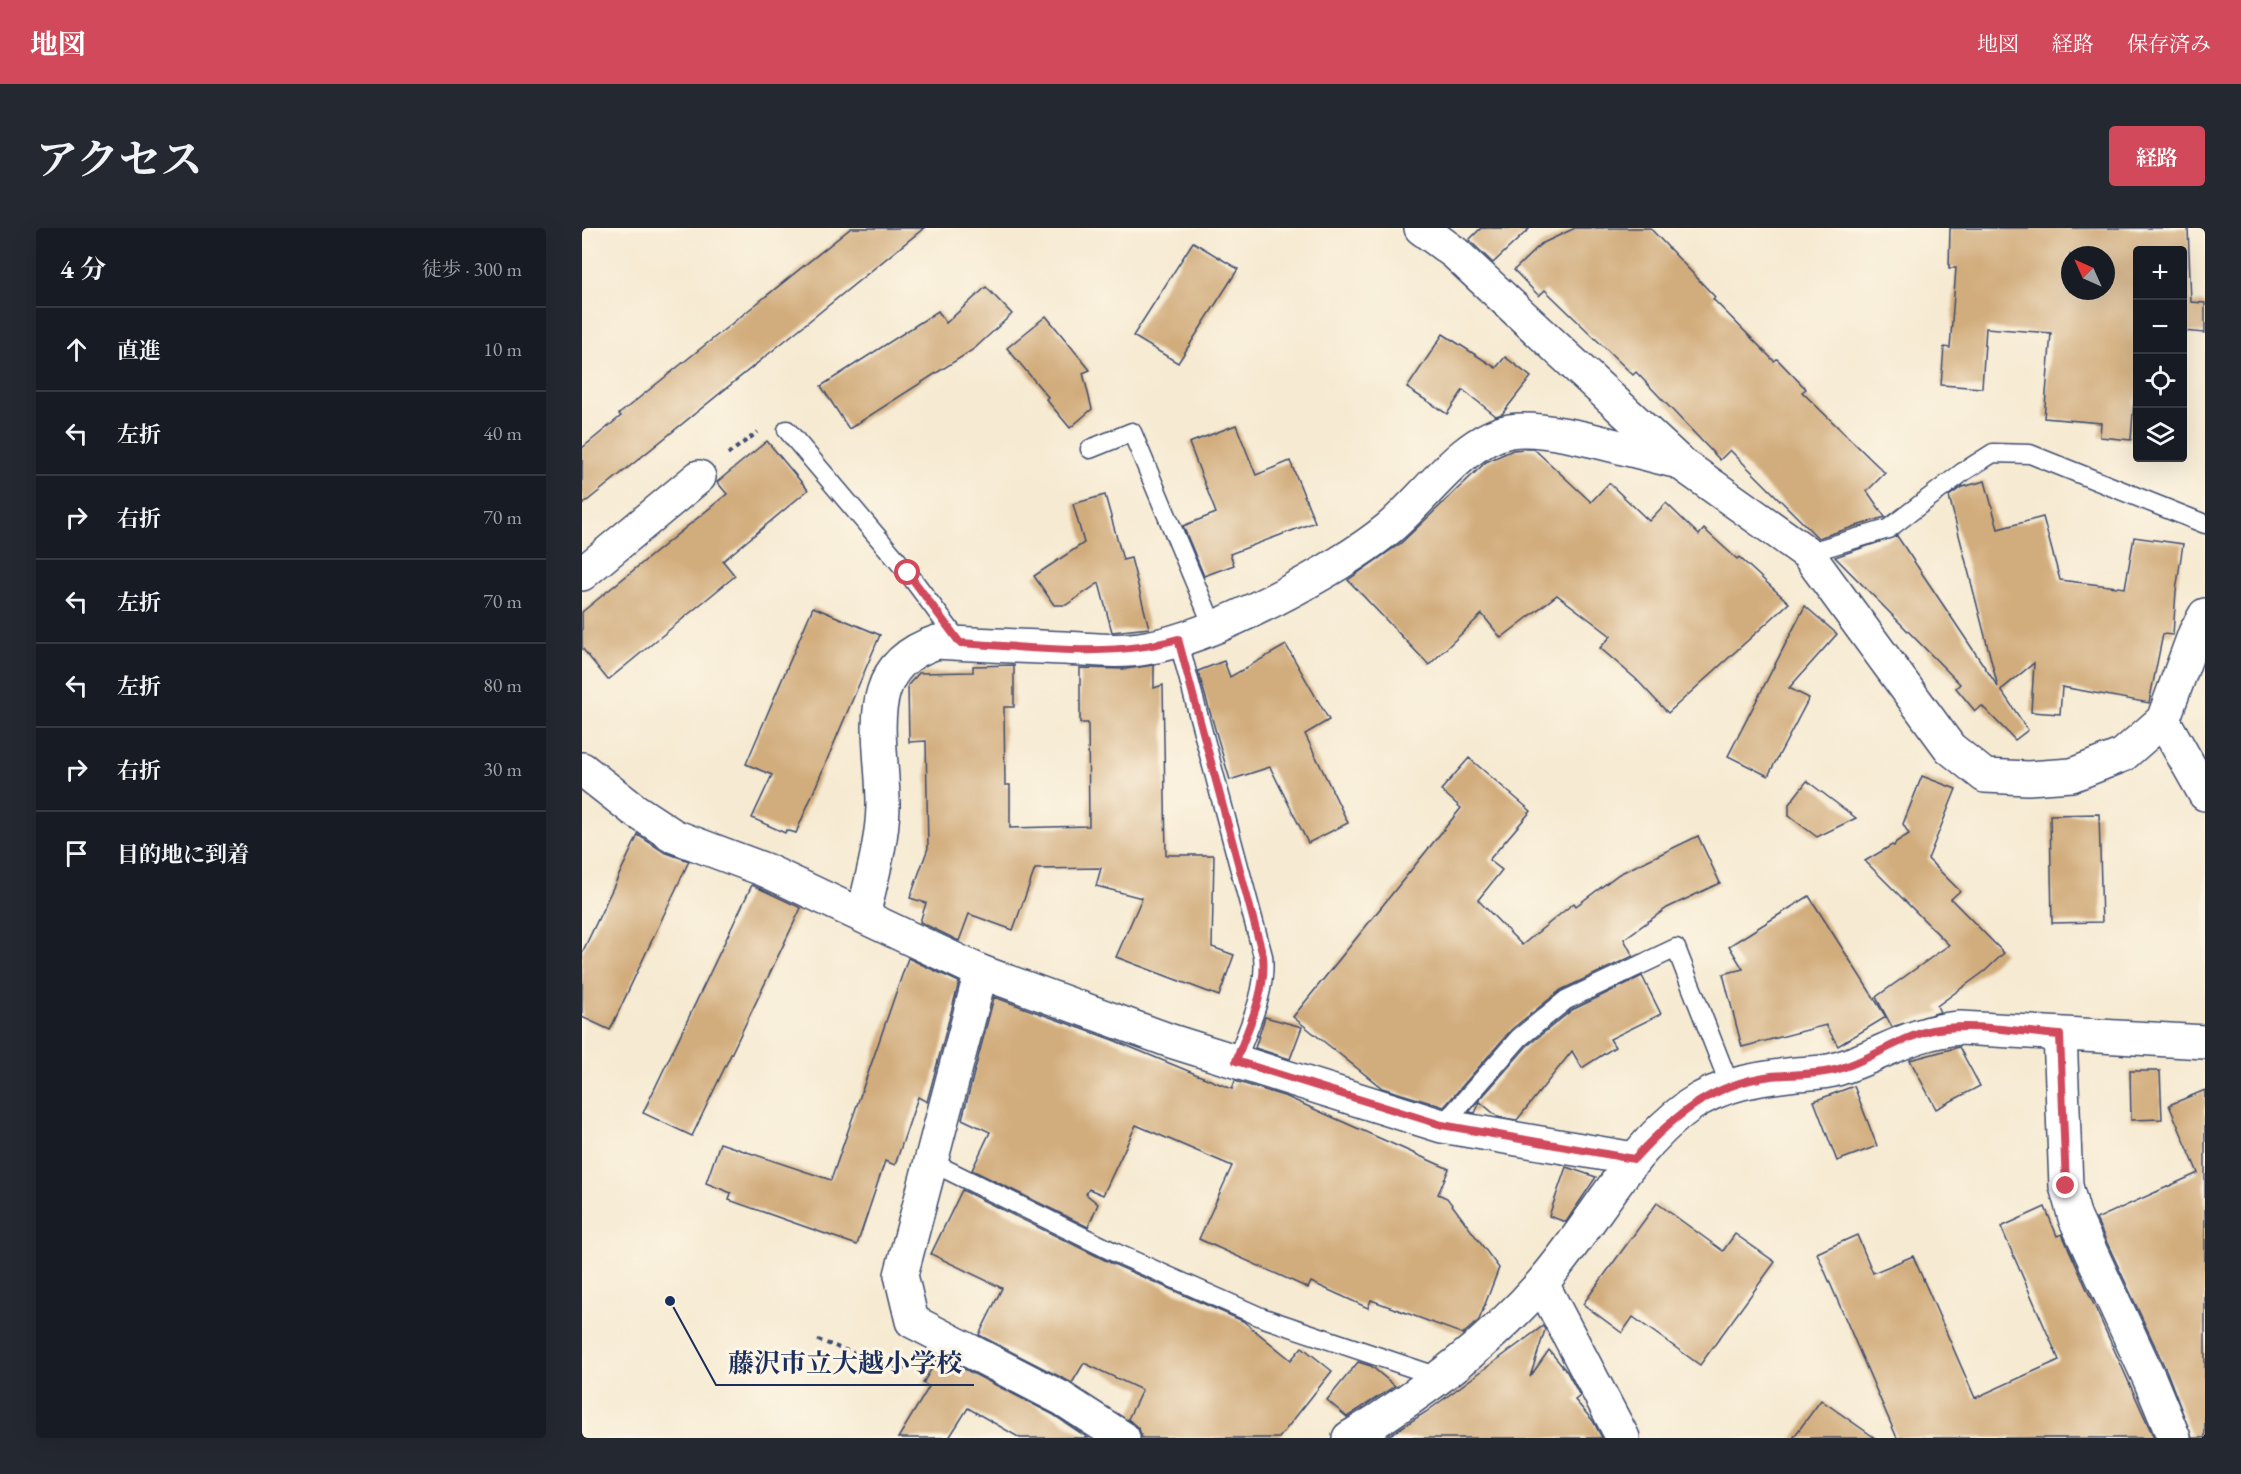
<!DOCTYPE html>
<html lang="ja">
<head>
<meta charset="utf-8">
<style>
  :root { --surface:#171b24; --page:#242831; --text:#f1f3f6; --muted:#9ea1a6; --line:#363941; --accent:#d1495b }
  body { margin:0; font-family:"EB Garamond","Noto Serif JP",serif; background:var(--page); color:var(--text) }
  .controls { position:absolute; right:18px; top:18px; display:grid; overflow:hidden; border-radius:6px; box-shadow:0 6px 24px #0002 }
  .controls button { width:54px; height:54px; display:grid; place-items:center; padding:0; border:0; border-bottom:2px solid var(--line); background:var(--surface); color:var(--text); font:30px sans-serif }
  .compass { position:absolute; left:1479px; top:18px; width:54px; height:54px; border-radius:50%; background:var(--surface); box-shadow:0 6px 24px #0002; rotate:315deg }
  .stop { position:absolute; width:18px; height:18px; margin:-14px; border:4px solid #d1495b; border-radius:50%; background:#fff }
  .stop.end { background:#d1495b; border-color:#fff; box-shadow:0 2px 6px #0008 }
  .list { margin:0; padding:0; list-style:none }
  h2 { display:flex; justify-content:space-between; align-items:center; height:78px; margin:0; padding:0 24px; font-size:26px }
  h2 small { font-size:20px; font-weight:400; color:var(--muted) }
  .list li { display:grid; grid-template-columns:39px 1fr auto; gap:18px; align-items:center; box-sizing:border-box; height:84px; padding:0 24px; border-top:2px solid var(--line) }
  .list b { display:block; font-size:22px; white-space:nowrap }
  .list em { font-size:20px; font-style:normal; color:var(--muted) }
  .icon { flex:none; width:33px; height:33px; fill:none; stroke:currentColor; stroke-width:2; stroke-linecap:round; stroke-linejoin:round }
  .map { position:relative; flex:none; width:1623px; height:1210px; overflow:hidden; border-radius:6px }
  header { display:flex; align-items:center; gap:36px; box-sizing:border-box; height:84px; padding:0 30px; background:var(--accent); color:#fff }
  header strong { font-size:28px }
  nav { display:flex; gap:33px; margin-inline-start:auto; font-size:21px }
  .intro { display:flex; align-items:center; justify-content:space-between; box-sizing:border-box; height:144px; padding:0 36px }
  h1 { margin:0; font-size:42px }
  .button { padding:15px 27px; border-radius:6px; background:var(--accent); color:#fff; font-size:21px; font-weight:700 }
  main { display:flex; gap:36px; padding:0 36px }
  aside { flex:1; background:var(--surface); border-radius:6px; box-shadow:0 6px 24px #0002 }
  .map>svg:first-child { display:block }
</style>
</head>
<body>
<header>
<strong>地図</strong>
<nav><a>地図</a><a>経路</a><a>保存済み</a></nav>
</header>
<div class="intro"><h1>アクセス</h1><a class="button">経路</a></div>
<main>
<aside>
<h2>4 分<small>徒歩 · 300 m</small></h2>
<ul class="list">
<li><svg class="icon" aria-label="ahead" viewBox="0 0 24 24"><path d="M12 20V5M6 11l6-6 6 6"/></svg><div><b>直進</b></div><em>10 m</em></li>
<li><svg class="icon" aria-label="left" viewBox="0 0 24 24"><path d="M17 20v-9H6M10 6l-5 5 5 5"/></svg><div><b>左折</b></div><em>40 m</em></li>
<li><svg class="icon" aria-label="right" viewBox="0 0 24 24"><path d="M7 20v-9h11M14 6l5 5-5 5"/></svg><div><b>右折</b></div><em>70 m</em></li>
<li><svg class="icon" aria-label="left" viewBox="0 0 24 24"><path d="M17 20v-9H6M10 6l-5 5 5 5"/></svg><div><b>左折</b></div><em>70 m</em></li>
<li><svg class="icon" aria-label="left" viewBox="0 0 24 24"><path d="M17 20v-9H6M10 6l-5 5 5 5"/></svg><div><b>左折</b></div><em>80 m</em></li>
<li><svg class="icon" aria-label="right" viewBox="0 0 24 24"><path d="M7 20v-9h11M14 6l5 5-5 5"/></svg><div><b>右折</b></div><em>30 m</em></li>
<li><svg class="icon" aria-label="arrive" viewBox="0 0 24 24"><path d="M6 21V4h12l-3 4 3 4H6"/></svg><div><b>目的地に到着</b></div></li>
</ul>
</aside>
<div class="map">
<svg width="1623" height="1210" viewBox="0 0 1623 1210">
  <rect width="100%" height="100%" fill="#fcf5e5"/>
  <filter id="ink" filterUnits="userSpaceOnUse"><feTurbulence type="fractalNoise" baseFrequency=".0167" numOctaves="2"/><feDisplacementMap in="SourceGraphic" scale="12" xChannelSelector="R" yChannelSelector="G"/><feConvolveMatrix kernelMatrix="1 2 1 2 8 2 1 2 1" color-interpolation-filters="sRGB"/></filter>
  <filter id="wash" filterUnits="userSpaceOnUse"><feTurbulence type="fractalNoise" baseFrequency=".008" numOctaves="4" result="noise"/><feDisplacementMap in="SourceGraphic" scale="24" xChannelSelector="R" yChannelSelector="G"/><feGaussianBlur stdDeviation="1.35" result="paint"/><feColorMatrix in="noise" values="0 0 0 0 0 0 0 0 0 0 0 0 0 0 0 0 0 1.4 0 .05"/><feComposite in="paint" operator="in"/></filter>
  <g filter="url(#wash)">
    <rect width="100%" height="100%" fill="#f6ead2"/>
    <g id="blocks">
      <g fill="#d1ac7b" fill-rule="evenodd">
        <path d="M 269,0 L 342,0 L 0,277 L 0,220 L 39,188 L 37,186 Z"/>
        <path d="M 899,0 L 948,0 L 911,35 L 887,12 Z"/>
        <path d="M 993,0 L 1068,0 L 1133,69 L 1131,71 L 1192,133 L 1195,131 L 1224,161 L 1220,164 L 1303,245 L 1285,263 L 1303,289 L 1236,310 L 1148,222 L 1138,232 L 1054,144 L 1051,147 L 963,62 L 957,68 L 932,42 L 959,16 Z"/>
        <path d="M 1368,0 L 1606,0 L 1609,74 L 1623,75 L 1623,105 L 1600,103 L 1600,22 L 1556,22 L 1556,172 L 1552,172 L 1549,212 L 1518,209 L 1519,195 L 1462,190 L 1469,105 L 1404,100 L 1400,160 L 1359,157 L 1362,119 L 1368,120 L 1374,40 L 1367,40 ZM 1488,27 L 1524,27 L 1524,63 L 1488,63 Z"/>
        <path d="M 611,14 L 656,41 L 596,135 L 551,108 Z"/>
        <path d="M 404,59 L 430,86 L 392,121 L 267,201 L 239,158 L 356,83 L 364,95 Z"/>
        <path d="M 464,88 L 508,142 L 501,145 L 510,181 L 488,200 L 464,171 L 466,169 L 425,120 Z"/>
        <path d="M 861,106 L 914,140 L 923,129 L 949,149 L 920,186 L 914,188 L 881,162 L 865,186 L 825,160 Z"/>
        <path d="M 654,197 L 674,247 L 708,233 L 733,294 L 648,326 L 652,337 L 622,348 L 601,298 L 634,285 L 607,215 Z"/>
        <path d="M 185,213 L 226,262 L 141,333 L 153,348 L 26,452 L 0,420 L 0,384 L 145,266 L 135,254 Z"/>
        <path d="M 945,221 L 952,221 L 1009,274 L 1027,255 L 1067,293 L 1084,275 L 1117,307 L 1122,301 L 1155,331 L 1157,329 L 1207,375 L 1086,485 L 1054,451 L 1018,420 L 1029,408 L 975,367 L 919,410 L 900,386 L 847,437 L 766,352 L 819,315 L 904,234 L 931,222 Z"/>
        <path d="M 1403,253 L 1416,301 L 1461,289 L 1478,352 L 1543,360 L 1552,309 L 1601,316 L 1594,363 L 1591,407 L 1581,406 L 1567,475 L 1480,459 L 1478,486 L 1449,484 L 1452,435 L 1419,462 L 1446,502 L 1433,512 L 1400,478 L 1393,483 L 1374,460 L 1378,456 L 1253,329 L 1315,308 L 1416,459 L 1367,268 L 1380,259 Z"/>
        <path d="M 523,267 L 541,332 L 549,330 L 567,400 L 530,404 L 517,355 L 484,377 L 472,377 L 452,348 L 502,315 L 491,276 Z"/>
        <path d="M 1223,378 L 1255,406 L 1207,460 L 1227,470 L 1186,548 L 1146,528 Z"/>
        <path d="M 231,379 L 298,407 L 214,605 L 204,602 L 203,605 L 170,590 L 190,547 L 164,536 Z"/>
        <path d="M 704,417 L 747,492 L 723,506 L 766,595 L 726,615 L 688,539 L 648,552 L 616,443 L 642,433 L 648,449 Z"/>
        <path d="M 432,437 L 432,479 L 422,479 L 423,557 L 428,557 L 428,600 L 507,598 L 506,495 L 498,495 L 498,440 L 544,441 L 572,437 L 572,460 L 581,457 L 584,627 L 632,627 L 630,719 L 652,727 L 637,768 L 534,729 L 560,670 L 514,658 L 519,640 L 453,641 L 431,702 L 387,686 L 377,713 L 338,694 L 344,675 L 328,670 L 346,620 L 344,513 L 327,514 L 326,457 L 337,445 L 391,444 L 391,438 Z"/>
        <path d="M 887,530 L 949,583 L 907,632 L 920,642 L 896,672 L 940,717 L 992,675 L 994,678 L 1037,646 L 1116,608 L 1138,655 L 1085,680 L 1042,711 L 1051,728 L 979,762 L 930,801 L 862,879 L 800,860 L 711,789 L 879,580 L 859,562 Z"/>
        <path d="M 1340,548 L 1374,561 L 1346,631 L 1378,663 L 1369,671 L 1422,725 L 1403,743 L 1355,778 L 1358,784 L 1310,799 L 1294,769 L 1367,717 L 1283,633 L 1310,617 L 1312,618 L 1314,614 L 1327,606 L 1321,596 Z"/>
        <path d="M 1225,553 L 1274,590 L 1235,609 L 1207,588 L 1207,576 Z"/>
        <path d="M 1517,586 L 1520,694 L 1470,695 L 1468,587 Z"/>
        <path d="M 56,607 L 82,624 L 107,633 L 28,802 L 0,789 L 0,725 Z"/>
        <path d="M 170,657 L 219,680 L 110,908 L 61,885 Z"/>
        <path d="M 1227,668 L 1304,789 L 1256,818 L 1244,797 L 1160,819 L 1141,746 L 1161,741 L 1147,718 Z"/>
        <path d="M 326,730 L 377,754 L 345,874 L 336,869 L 313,937 L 303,933 L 275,1017 L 147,972 L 149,965 L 124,955 L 138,915 L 249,952 Z"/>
        <path d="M 1060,748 L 1079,786 L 1028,811 L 1033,819 L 1000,840 L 990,823 L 935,892 L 916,889 L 898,874 L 893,885 L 887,884 L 945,818 L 990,782 Z"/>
        <path d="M 412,769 L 531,812 L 650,861 L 653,853 L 705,869 L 867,941 L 856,966 L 865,970 L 917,1040 L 897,1092 L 881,1106 L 789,1072 L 786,1080 L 729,1054 L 726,1060 L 617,1011 L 650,938 L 554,897 L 521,967 L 507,961 L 504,966 L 516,976 L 506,999 L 390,942 L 408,904 L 380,891 Z"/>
        <path d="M 683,789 L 720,799 L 708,831 L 673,820 Z"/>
        <path d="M 1377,819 L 1398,858 L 1354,881 L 1328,832 Z"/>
        <path d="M 1548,843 L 1578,843 L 1580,891 L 1549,892 Z"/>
        <path d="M 1272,858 L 1295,918 L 1255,933 L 1232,873 Z"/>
        <path d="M 1623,862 L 1623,1210 L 1610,1210 L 1585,1144 L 1514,991 L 1616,945 L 1587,877 Z"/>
        <path d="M 984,939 L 1014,949 L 984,994 L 967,988 Z"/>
        <path d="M 380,962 L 529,1035 L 661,1093 L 709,1132 L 720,1119 L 750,1143 L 697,1210 L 560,1210 L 557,1201 L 546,1191 L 560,1162 L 502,1135 L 490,1155 L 397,1107 L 420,1060 L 349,1026 Z"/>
        <path d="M 1075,975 L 1141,1023 L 1153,1006 L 1193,1034 L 1118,1137 L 1051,1089 L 1040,1105 L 1001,1076 Z"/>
        <path d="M 1463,979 L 1475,1008 L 1480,1006 L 1572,1210 L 1315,1210 L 1235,1025 L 1275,1007 L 1291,1045 L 1331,1028 L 1393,1170 L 1477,1132 L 1419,999 Z"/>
        <path d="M 961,1098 L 963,1102 L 948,1149 L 967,1122 L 985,1144 L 998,1168 L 993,1172 L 1011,1193 L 1020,1210 L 803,1210 L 844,1184 Z"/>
        <path d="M 357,1128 L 470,1186 L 506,1210 L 438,1210 L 386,1180 L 367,1210 L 316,1210 L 347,1159 L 341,1155 Z"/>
        <path d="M 776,1134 L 789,1138 L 813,1158 L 765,1189 L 745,1172 Z"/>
        <path d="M 1239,1172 L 1293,1210 L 1211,1210 Z"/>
      </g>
    </g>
  </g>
  <g filter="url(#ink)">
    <use href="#blocks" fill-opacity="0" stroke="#3c4b6f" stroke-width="1.5"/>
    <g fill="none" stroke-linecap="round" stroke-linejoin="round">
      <g stroke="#3c4b6f" stroke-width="21">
        <g id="lane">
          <path d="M 205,202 L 326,345 L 378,415"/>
          <path d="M 508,221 L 550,204 L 631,398"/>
          <path d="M 1225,325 L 1306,301 L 1381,244 L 1411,225 L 1448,226 L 1623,296"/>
          <path d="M 596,411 L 681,728 C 685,764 666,800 654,833"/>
          <path d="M 860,898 L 937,810 L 984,772 L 1094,720 L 1148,858"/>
          <path d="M 349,934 L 534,1025 L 679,1089 L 860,1150"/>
        </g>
      </g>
      <g stroke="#3c4b6f" stroke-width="36">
        <g id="street">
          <path d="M 839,0 L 873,25 L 1097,234 L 1225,325 L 1368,520 L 1403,548 L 1446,550 L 1490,547 L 1541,527 L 1581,492 L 1613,405 L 1623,387"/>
          <path d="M 0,346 L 117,249"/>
          <path d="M 1581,492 L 1623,566"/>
          <path d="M 0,541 L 51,581 L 92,608 L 183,642 L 399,744 L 589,813 L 860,898 L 1052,931"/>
          <path d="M 281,688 C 289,652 300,616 301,579 C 302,514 274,440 355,414 C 398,417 440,418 482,420 C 509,421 537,425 564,420 C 629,410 755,343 806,301 C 843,271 880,212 928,203 C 967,196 1055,225 1097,234"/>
          <path d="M 399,744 L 319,1047 L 330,1093 L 479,1170 L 541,1210"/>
          <path d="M 1478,806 L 1484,958 L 1493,990 L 1568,1152 L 1592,1210"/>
          <path d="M 960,1056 L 1041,1210"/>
          <path d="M 767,1210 C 838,1167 905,1118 960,1055 C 1010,998 1046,922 1107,878 C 1138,856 1178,850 1214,846 C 1227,845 1242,845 1255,841 C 1301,827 1328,804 1378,800 L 1623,814"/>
        </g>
      </g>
      <g stroke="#3c4b6f" stroke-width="4" stroke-dasharray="4.5 4.5" stroke-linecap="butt">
        <path d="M 146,226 L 176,204"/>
        <path d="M 236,1112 L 320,1143 L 324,1131"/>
      </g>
      <use href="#lane" stroke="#fff" stroke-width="18"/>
      <use href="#street" stroke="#fff" stroke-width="33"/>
    </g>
  </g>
  <g fill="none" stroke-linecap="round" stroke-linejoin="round" filter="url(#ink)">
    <path stroke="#d1495b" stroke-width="8" d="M 326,345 L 378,415 C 450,419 526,431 596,411 L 681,728 C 685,764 666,799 654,833 L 860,897 L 1052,931 C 1091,888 1130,856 1189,848 C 1210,846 1233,847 1253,842 C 1287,833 1316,810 1350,802 C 1390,794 1437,804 1478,807 L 1484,958"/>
  </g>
  <path fill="none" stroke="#1b2f5e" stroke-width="2" d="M88 1073L134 1157H392"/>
  <circle fill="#1b2f5e" stroke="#fcf5e5" stroke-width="2" cx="88" cy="1073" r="6"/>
  <g font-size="26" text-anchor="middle" font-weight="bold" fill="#1b2f5e" stroke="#fcf5e5" stroke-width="6" stroke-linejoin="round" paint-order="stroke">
    <text x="263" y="1144">藤沢市立大越小学校</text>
  </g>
</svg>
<div class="controls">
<button>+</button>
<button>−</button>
<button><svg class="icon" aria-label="locate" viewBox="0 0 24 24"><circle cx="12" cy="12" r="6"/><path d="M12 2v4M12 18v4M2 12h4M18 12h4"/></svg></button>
<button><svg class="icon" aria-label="layers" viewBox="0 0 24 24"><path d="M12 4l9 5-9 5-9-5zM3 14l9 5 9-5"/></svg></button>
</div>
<svg class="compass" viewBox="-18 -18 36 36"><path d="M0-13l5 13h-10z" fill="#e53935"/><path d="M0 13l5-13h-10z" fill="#9ea1a6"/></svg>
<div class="stop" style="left:326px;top:345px"></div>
<div class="stop end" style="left:1484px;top:958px"></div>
</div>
</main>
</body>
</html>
